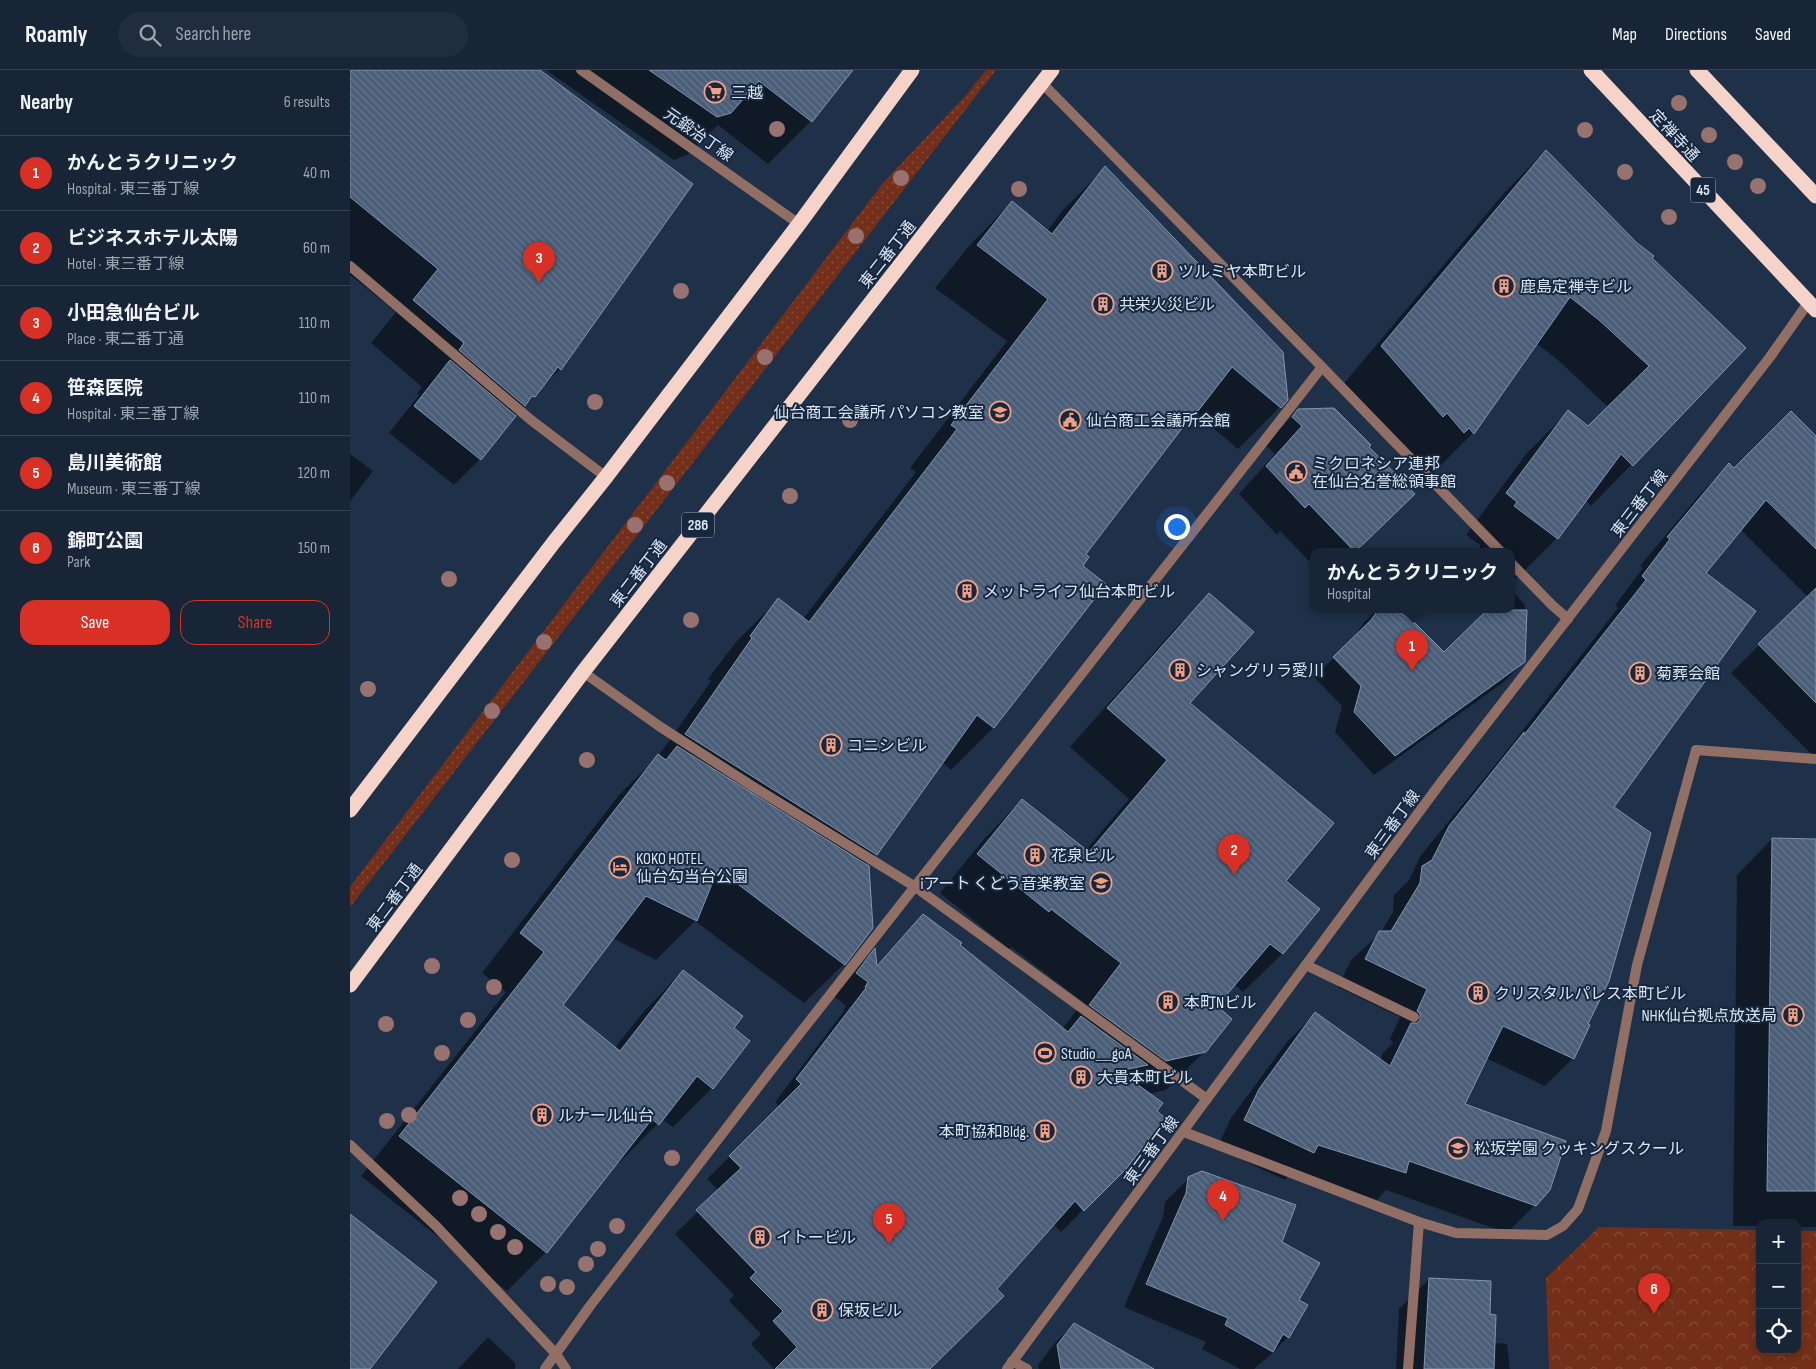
<!DOCTYPE html>
<html lang="en">
<head>
<meta charset="utf-8">
<style>
  :root { --surface:#172537; --page:#202d3f; --text:#f1f3f6; --muted:#9ea5ad; --line:#364252; --accent:#d93025 }
  body { margin:0; font-family:"Sofia Sans Condensed","Noto Sans JP",sans-serif; background:var(--page); color:var(--text) }
  .controls { position:absolute; right:15px; bottom:15px; display:grid; overflow:hidden; border-radius:10px; box-shadow:0 2px 8px #0003 }
  .controls button { width:45px; height:45px; display:grid; place-items:center; padding:0; border:0; border-bottom:1px solid var(--line); background:var(--surface); color:var(--text); font:25px sans-serif }
  .you { position:absolute; left:826px; top:456px; width:18px; height:18px; margin:-12px; border:4px solid #fff; border-radius:50%; background:#1a73e8; box-shadow:0 0 0 8px #1a73e833 }
  .badge { display:grid; place-items:center; width:32px; height:32px; border-radius:50%; background:var(--accent); color:#fff; font-size:16px; font-weight:700 }
  .pin { position:absolute; translate:-50% -41px; filter:drop-shadow(0 1px 2px #0008) }
  .pin::after { content:''; position:absolute; top:26px; width:18px; height:15px; background:inherit; clip-path:polygon(0 0,100% 0,50% 100%) }
  .popup { position:absolute; left:960px; top:478px; width:205px; height:65px; box-sizing:border-box; display:grid; place-content:center; border-radius:10px; background:var(--surface); filter:drop-shadow(0 1px 4px #0005); font-size:16px; white-space:nowrap; color:var(--muted) }
  .popup b { font-size:19px; color:var(--text) }
  .popup::after { content:''; position:absolute; left:50%; top:100%; margin-left:-10px; border:10px solid transparent; border-top-color:var(--surface) }
  .list { margin:0; padding:0; list-style:none }
  h2 { display:flex; justify-content:space-between; align-items:center; height:65px; margin:0; padding:0 20px; font-size:21px }
  h2 small { font-size:16px; font-weight:400; color:var(--muted) }
  .list li { display:grid; grid-template-columns:32px 1fr auto; gap:15px; align-items:center; box-sizing:border-box; height:75px; padding:0 20px; border-top:1px solid var(--line) }
  .list b { display:block; font-size:19px; white-space:nowrap }
  .list p { margin:0; font-size:16px; white-space:nowrap; color:var(--muted) }
  .list em { font-size:16px; font-style:normal; color:var(--muted) }
  .actions { display:flex; gap:10px; padding:15px 20px }
  .actions a { flex:1; padding:11px 0; border:1px solid var(--accent); border-radius:15px; text-align:center; font-size:18px; color:var(--accent) }
  .actions .main { background:var(--accent); color:#fff }
  .icon { flex:none; width:28px; height:28px; fill:none; stroke:currentColor; stroke-width:2; stroke-linecap:round; stroke-linejoin:round }
  .map { position:relative; flex:none; width:1466px; height:1299px; overflow:hidden }
  header { display:flex; align-items:center; gap:30px; box-sizing:border-box; height:70px; padding:0 25px; background:var(--surface); border-bottom:1px solid var(--line) }
  header strong { font-size:24px }
  nav { display:flex; gap:28px; margin-inline-start:auto; font-size:18px }
  .search { width:350px; height:45px; background:var(--page); display:flex; align-items:center; gap:12px; box-sizing:border-box; padding:0 18px; border-radius:28px; color:var(--muted); font-size:19px }
  main { display:flex }
  aside { flex:1; background:var(--surface) }
  .map>svg:first-child { display:block }
</style>
</head>
<body>
<header>
<strong>Roamly</strong>
<div class="search"><svg class="icon" aria-label="search" viewBox="0 0 24 24"><circle cx="10" cy="10" r="6"/><path d="M15 15l6 6"/></svg>Search here</div>
<nav><a>Map</a><a>Directions</a><a>Saved</a></nav>
</header>
<main>
<aside>
<h2>Nearby<small>6 results</small></h2>
<ul class="list">
<li><span class="badge">1</span><div><b>かんとうクリニック</b><p>Hospital · 東三番丁線</p></div><em>40 m</em></li>
<li><span class="badge">2</span><div><b>ビジネスホテル太陽</b><p>Hotel · 東三番丁線</p></div><em>60 m</em></li>
<li><span class="badge">3</span><div><b>小田急仙台ビル</b><p>Place · 東二番丁通</p></div><em>110 m</em></li>
<li><span class="badge">4</span><div><b>笹森医院</b><p>Hospital · 東三番丁線</p></div><em>110 m</em></li>
<li><span class="badge">5</span><div><b>島川美術館</b><p>Museum · 東三番丁線</p></div><em>120 m</em></li>
<li><span class="badge">6</span><div><b>錦町公園</b><p>Park</p></div><em>150 m</em></li>
</ul>
<div class="actions"><a class="main">Save</a><a>Share</a></div>
</aside>
<div class="map">
<svg width="1466" height="1299" viewBox="0 0 1466 1299">
  <defs>
    <pattern id="grass-dots" width="8" height="8" patternUnits="userSpaceOnUse" patternTransform="scale(1.25)"><rect width="8" height="8" fill="#732f19"/><path d="M2 2h.1M6 6h.1" fill="none" stroke="#864d3b" stroke-width="1.8" stroke-linecap="round"/></pattern>
    <pattern id="forest-crowns" width="20" height="18" patternUnits="userSpaceOnUse" patternTransform="scale(1.25)"><rect width="20" height="18" fill="#732f19"/><path d="M2 6a3 3 0 1 1 6 0M12 15a3 3 0 1 1 6 0" fill="none" stroke="#864d3b"/></pattern>
    <pattern id="building-back-hatch" width="6" height="6" patternUnits="userSpaceOnUse" patternTransform="scale(1.25)"><rect width="6" height="6" fill="#4b5e78"/><path d="M-1 5l2 2M0 0l6 6M5-1l2 2" fill="none" stroke="#64758c"/></pattern>
  </defs>
  <rect width="100%" height="100%" fill="#1f3149"/>
  <path fill="url(#grass-dots)" d="M 636,0 L 646,0 L 0,837 L 0,817 L 533,113 L 617,24 Z"/>
  <path fill="url(#forest-crowns)" d="M 1249,1157 L 1410,1160 L 1410,1280 L 1447,1280 L 1447,1161 L 1466,1161 L 1466,1299 L 1199,1299 L 1196,1208 Z"/>
  <g fill="#0007" fill-rule="evenodd">
    <path d="M 0,0 L 180,0 L 210,299 L 164,346 L 130,389 L 104,415 L 39,363 L 69,325 L 67,323 L 72,317 L 21,273 L 46,242 L 0,205 Z"/>
    <path d="M 196,0 L 502,0 L 461,51 L 418,94 L 368,55 L 337,85 L 324,90 Z"/>
    <path d="M 1195,81 L 1300,188 L 1395,278 L 1241,436 L 1235,429 L 1207,468 L 1166,509 L 1161,505 L 1161,482 L 1130,482 L 1130,475 L 1116,465 L 1177,383 L 1218,342 L 1238,358 L 1259,338 L 1208,290 L 1186,273 L 1123,363 L 1082,404 L 1077,398 L 1072,403 L 1056,383 L 1051,387 L 991,317 L 1155,122 Z"/>
    <path d="M 755,98 L 930,337 L 888,379 L 845,343 L 831,356 L 734,484 L 731,496 L 754,514 L 643,658 L 601,700 L 592,692 L 526,784 L 515,795 L 522,858 L 494,894 L 454,933 L 345,851 L 306,890 L 262,868 L 211,935 L 265,978 L 294,941 L 333,901 L 382,958 L 362,1018 L 323,1057 L 312,1049 L 269,1093 L 267,1092 L 196,1182 L 157,1221 L 11,1106 L 156,922 L 132,903 L 269,725 L 309,685 L 361,611 L 358,609 L 386,572 L 428,530 L 453,549 L 566,402 L 560,398 L 657,271 L 585,218 L 620,175 L 662,132 L 697,161 L 713,140 ZM 364,794 L 484,885 L 484,888 L 363,796 Z"/>
    <path d="M 948,340 L 1017,377 L 1063,424 L 1004,482 L 963,482 L 963,495 L 930,461 L 927,465 L 889,424 L 925,384 L 915,375 Z"/>
    <path d="M 1466,368 L 1466,689 L 1381,603 L 1458,527 L 1390,459 L 1354,503 L 1263,738 L 1236,955 L 1238,956 L 1223,988 L 1195,1016 L 1136,988 L 1113,1035 L 1185,1135 L 1157,1163 L 1036,1120 L 1027,1130 L 942,1103 L 935,1110 L 867,1078 L 881,1048 L 937,972 L 965,944 L 1030,990 L 1033,983 L 1043,973 L 1040,969 L 1050,947 L 988,917 L 1001,890 L 1031,862 L 1043,842 L 1044,825 L 1059,810 L 1071,785 L 1155,683 L 1268,538 L 1265,535 L 1293,498 L 1290,496 L 1351,423 L 1379,395 L 1384,399 Z"/>
    <path d="M 0,384 L 23,401 L 0,431 Z"/>
    <path d="M 1161,520 L 1175,535 L 1174,592 L 1154,612 L 1024,705 L 985,662 L 992,636 L 964,607 L 1003,569 L 1014,552 L 1026,540 L 1045,540 L 1065,555 L 1093,584 L 1139,540 L 1161,540 Z"/>
    <path d="M 859,525 L 838,633 L 935,811 L 968,839 L 932,884 L 893,922 L 884,914 L 865,936 L 855,981 L 816,1020 L 798,1024 L 775,1098 L 711,1162 L 703,1154 L 578,1299 L 424,1299 L 401,1274 L 411,1264 L 379,1231 L 384,1225 L 325,1164 L 369,1121 L 357,1109 L 430,1037 L 425,1032 L 494,941 L 493,940 L 496,936 L 484,926 L 503,902 L 524,881 L 526,896 L 573,846 L 712,959 L 733,932 L 661,877 L 659,879 L 590,823 L 634,769 L 672,730 L 735,781 L 779,729 L 720,677 L 821,563 Z"/>
    <path d="M 1422,769 L 1466,770 L 1466,1157 L 1447,1157 L 1447,1153 L 1410,1153 L 1410,1156 L 1383,1156 L 1387,805 Z"/>
    <path d="M 839,1108 L 930,1172 L 947,1231 L 938,1267 L 915,1290 L 914,1290 L 904,1299 L 890,1299 L 852,1279 L 856,1272 L 774,1237 L 813,1147 L 815,1132 Z"/>
    <path d="M 1079,1209 L 1144,1273 L 1157,1274 L 1160,1299 L 1046,1299 L 1049,1239 Z"/>
    <path d="M 724,1254 L 801,1299 L 689,1299 L 688,1295 L 705,1273 Z"/>
    <path d="M 138,1267 L 165,1293 L 165,1299 L 108,1299 Z"/>
  </g>
  <g fill="url(#building-back-hatch)" stroke="#7f95b1">
    <path d="M 0,0 L 190,0 L 343,114 L 211,300 L 208,297 L 185,327 L 182,326 L 175,336 L 109,280 L 114,273 L 63,230 L 88,199 L 0,127 Z"/>
    <path d="M 299,0 L 503,0 L 462,52 L 409,11 L 381,43 L 367,47 Z"/>
    <path d="M 1196,80 L 1287,173 L 1304,186 L 1302,188 L 1396,278 L 1283,396 L 1271,384 L 1208,469 L 1164,436 L 1167,432 L 1156,423 L 1218,340 L 1238,356 L 1299,296 L 1249,250 L 1220,227 L 1124,364 L 1119,358 L 1114,363 L 1097,343 L 1093,347 L 1031,276 Z"/>
    <path d="M 755,96 L 933,282 L 938,330 L 931,338 L 882,297 L 848,341 L 846,340 L 736,484 L 739,487 L 733,496 L 756,514 L 644,658 L 627,645 L 527,785 L 335,664 L 402,568 L 400,566 L 428,528 L 459,552 L 607,359 L 601,355 L 698,229 L 627,175 L 662,131 L 702,164 Z"/>
    <path d="M 100,290 L 166,346 L 131,390 L 64,336 Z"/>
    <path d="M 984,338 L 1021,375 L 1019,377 L 1065,424 L 1005,482 L 959,434 L 955,438 L 916,396 L 952,356 L 942,347 L 948,339 Z"/>
    <path d="M 1441,341 L 1466,366 L 1466,479 L 1416,430 L 1356,503 L 1406,541 L 1264,737 L 1301,763 L 1259,911 L 1238,954 L 1240,955 L 1224,989 L 1153,956 L 1115,1034 L 1216,1071 L 1200,1120 L 1186,1136 L 1059,1091 L 1056,1103 L 968,1075 L 964,1083 L 894,1050 L 909,1019 L 965,942 L 1040,996 L 1061,953 L 1067,953 L 1070,950 L 1070,944 L 1067,941 L 1077,919 L 1015,889 L 1029,861 L 1041,861 L 1070,813 L 1072,796 L 1082,790 L 1099,756 L 1174,662 L 1174,665 L 1296,510 L 1292,506 L 1320,469 L 1317,467 L 1379,393 L 1384,398 Z"/>
    <path d="M 1466,518 L 1466,633 L 1408,574 Z"/>
    <path d="M 859,523 L 904,562 L 840,633 L 984,753 L 936,811 L 970,839 L 933,884 L 920,874 L 867,936 L 882,949 L 856,982 L 816,991 L 739,935 L 771,893 L 701,839 L 699,842 L 627,784 L 672,729 L 739,782 L 817,690 L 757,638 Z"/>
    <path d="M 1028,540 L 1047,540 L 1066,554 L 1094,582 L 1137,540 L 1177,540 L 1175,592 L 1045,686 L 1004,642 L 1011,616 L 983,587 L 1021,550 Z"/>
    <path d="M 327,676 L 519,796 L 523,858 L 495,895 L 368,799 L 347,851 L 296,826 L 213,935 L 270,981 L 333,900 L 393,946 L 384,958 L 400,971 L 363,1019 L 347,1006 L 309,1055 L 302,1049 L 197,1183 L 49,1066 L 194,882 L 170,863 L 308,684 L 316,690 Z"/>
    <path d="M 1422,768 L 1466,769 L 1466,1121 L 1417,1121 Z"/>
    <path d="M 573,844 L 612,873 L 610,875 L 718,962 L 731,946 L 798,995 L 769,1001 L 813,1033 L 807,1041 L 815,1048 L 776,1099 L 734,1141 L 725,1131 L 647,1219 L 654,1226 L 580,1299 L 425,1299 L 447,1277 L 423,1251 L 433,1241 L 400,1208 L 406,1202 L 346,1140 L 391,1098 L 379,1086 L 451,1014 L 446,1009 L 516,918 L 515,917 L 518,912 L 506,903 L 525,878 L 527,896 Z"/>
    <path d="M 852,1101 L 946,1135 L 932,1172 L 970,1193 L 949,1230 L 958,1235 L 939,1268 L 933,1264 L 923,1282 L 875,1255 L 878,1248 L 796,1214 L 836,1123 L 838,1107 Z"/>
    <path d="M 0,1144 L 87,1212 L 20,1299 L 0,1299 Z"/>
    <path d="M 1079,1208 L 1141,1211 L 1140,1244 L 1146,1245 L 1144,1299 L 1074,1299 Z"/>
    <path d="M 724,1253 L 804,1299 L 711,1299 L 707,1275 Z"/>
  </g>
  <g fill="none" stroke-linecap="round" stroke-linejoin="round">
    <path stroke="#916f64" stroke-width="10" d="M 956,895 L 1064,947"/>
    <g stroke="#916f64" stroke-width="10">
      <path d="M 231,0 L 449,154"/>
      <path d="M 692,13 L 972,297 L 1151,482"/>
      <path d="M 0,196 L 181,350 L 256,407"/>
      <path d="M 1161,493 L 1203,536 L 1218,549"/>
      <path d="M 233,602 L 309,656 L 402,716 L 564,816 L 857,1029"/>
      <path d="M 834,1062 L 1069,1152 L 1106,1163 L 1197,1165 L 1213,1156 L 1228,1139 L 1256,1061 L 1287,895 L 1346,680 L 1466,689"/>
      <path d="M 0,1075 L 86,1156 L 206,1284 L 216,1299"/>
      <path d="M 662,1291 L 677,1299"/>
      <path d="M 195,1299 L 240,1236 L 418,1004 L 972,297"/>
      <path d="M 657,1299 L 1092,711 L 1420,287 L 1458,233"/>
      <path d="M 1058,1299 L 1069,1152"/>
    </g>
    <g stroke="#f6d3c9" stroke-width="15">
      <path d="M 1241,0 L 1466,240"/>
      <path d="M 1347,0 L 1466,126"/>
      <path d="M 0,740 L 204,472 L 256,407 L 449,154 L 562,0"/>
      <path d="M 0,915 L 233,602 L 702,0"/>
    </g>
  </g>
  <g fill="#98726e">
    <circle cx="1329" cy="33" r="8"/>
    <circle cx="427" cy="59" r="8"/>
    <circle cx="1235" cy="60" r="8"/>
    <circle cx="1359" cy="65" r="8"/>
    <circle cx="1385" cy="92" r="8"/>
    <circle cx="1275" cy="102" r="8"/>
    <circle cx="551" cy="108" r="8"/>
    <circle cx="1408" cy="116" r="8"/>
    <circle cx="669" cy="119" r="8"/>
    <circle cx="1319" cy="147" r="8"/>
    <circle cx="506" cy="166" r="8"/>
    <circle cx="331" cy="221" r="8"/>
    <circle cx="415" cy="287" r="8"/>
    <circle cx="245" cy="332" r="8"/>
    <circle cx="500" cy="350" r="8"/>
    <circle cx="317" cy="413" r="8"/>
    <circle cx="440" cy="426" r="8"/>
    <circle cx="285" cy="455" r="8"/>
    <circle cx="99" cy="509" r="8"/>
    <circle cx="341" cy="550" r="8"/>
    <circle cx="194" cy="572" r="8"/>
    <circle cx="18" cy="619" r="8"/>
    <circle cx="142" cy="641" r="8"/>
    <circle cx="237" cy="690" r="8"/>
    <circle cx="162" cy="790" r="8"/>
    <circle cx="82" cy="896" r="8"/>
    <circle cx="144" cy="917" r="8"/>
    <circle cx="118" cy="950" r="8"/>
    <circle cx="36" cy="954" r="8"/>
    <circle cx="92" cy="983" r="8"/>
    <circle cx="59" cy="1045" r="8"/>
    <circle cx="37" cy="1051" r="8"/>
    <circle cx="322" cy="1088" r="8"/>
    <circle cx="110" cy="1128" r="8"/>
    <circle cx="129" cy="1144" r="8"/>
    <circle cx="267" cy="1156" r="8"/>
    <circle cx="148" cy="1162" r="8"/>
    <circle cx="165" cy="1177" r="8"/>
    <circle cx="248" cy="1179" r="8"/>
    <circle cx="236" cy="1194" r="8"/>
    <circle cx="198" cy="1214" r="8"/>
    <circle cx="217" cy="1217" r="8"/>
  </g>
  <defs>
    <g id="supermarket-ring" transform="scale(1.125)"><circle r="9.5" fill="#16273e" stroke="#f39f84" stroke-width="1.5"/><path d="M-6-5.5h2.5l.6 2H6L4.5 2H-2.5L-4.4-4H-6ZM-1.5 3.2a1.3 1.3 0 1 0 .1 0ZM3 3.2a1.3 1.3 0 1 0 .1 0Z" fill="#f39f84"/></g>
    <g id="building-ring" transform="scale(1.125)"><circle r="9.5" fill="#16273e" stroke="#f39f84" stroke-width="1.5"/><path d="M-4-6H4V6H1V3H-1V6H-4ZM-2.5-4.3h1.7v1.8h-1.7ZM.8-4.3h1.7v1.8H.8ZM-2.5-1h1.7V.8h-1.7ZM.8-1h1.7V.8H.8Z" fill="#f39f84"/></g>
    <g id="school-ring" transform="scale(1.125)"><circle r="9.5" fill="#16273e" stroke="#f39f84" stroke-width="1.5"/><path d="M0-5L7-2L0 1L-7-2ZM-4 1L0 2.5L4 1V4Q0 6-4 4Z" fill="#f39f84"/></g>
    <g id="civic-ring" transform="scale(1.125)"><circle r="9.5" fill="#16273e" stroke="#f39f84" stroke-width="1.5"/><path d="M-.6-6.5H3V-4.5H.6V-3L4-1V1h2V6H-6V1h2V-1L-.6-3ZM-1.2 2.5V6h2.4V2.5Z" fill="#f39f84"/></g>
    <g id="hotel-ring" transform="scale(1.125)"><circle r="9.5" fill="#16273e" stroke="#f39f84" stroke-width="1.5"/><path d="M-6-4.5h1.5V1H6V5H4.5V3h-9V5H-6ZM-4 0a1.8 1.8 0 1 1 3.6 0ZM.5 0V-2.5h3Q6-2.5 6 0Z" fill="#f39f84"/></g>
    <g id="stadium-ring" transform="scale(1.125)"><circle r="9.5" fill="#16273e" stroke="#f39f84" stroke-width="1.5"/><path d="M0-5a6.5 5 0 1 0 0 10a6.5 5 0 1 0 0-10ZM-3.5-1.8h7v3.6h-7Z" fill="#f39f84"/></g>
    <g id="university-ring" transform="scale(1.125)"><circle r="9.5" fill="#16273e" stroke="#f39f84" stroke-width="1.5"/><path d="M0-5L7-2L0 1L-7-2ZM-4 1L0 2.5L4 1V4Q0 6-4 4Z" fill="#f39f84"/></g>
  </defs>
  <g fill-rule="evenodd">
    <use href="#supermarket-ring" x="365" y="22"/>
    <use href="#building-ring" x="812" y="201"/>
    <use href="#building-ring" x="1154" y="216"/>
    <use href="#building-ring" x="753" y="234"/>
    <use href="#school-ring" x="650" y="342"/>
    <use href="#civic-ring" x="720" y="350"/>
    <use href="#civic-ring" x="946" y="402"/>
    <use href="#building-ring" x="617" y="521"/>
    <use href="#building-ring" x="830" y="600"/>
    <use href="#building-ring" x="1290" y="603"/>
    <use href="#building-ring" x="481" y="675"/>
    <use href="#building-ring" x="685" y="785"/>
    <use href="#hotel-ring" x="270" y="797"/>
    <use href="#school-ring" x="751" y="813"/>
    <use href="#building-ring" x="1128" y="923"/>
    <use href="#building-ring" x="818" y="932"/>
    <use href="#building-ring" x="1443" y="945"/>
    <use href="#stadium-ring" x="695" y="983"/>
    <use href="#building-ring" x="731" y="1007"/>
    <use href="#building-ring" x="192" y="1045"/>
    <use href="#building-ring" x="695" y="1061"/>
    <use href="#university-ring" x="1108" y="1078"/>
    <use href="#building-ring" x="410" y="1167"/>
    <use href="#building-ring" x="472" y="1240"/>
  </g>
  <g text-anchor="middle" stroke-width="4" stroke-linejoin="round" paint-order="stroke">
    <g fill="#16273e" stroke="#9eacbd" stroke-width="1">
      <rect x="1340.5" y="107.5" width="25" height="25" rx="4"/>
      <rect x="332" y="442.5" width="32" height="25" rx="4"/>
    </g>
    <g font-size="15" font-weight="bold" fill="#d9e5f4">
      <text x="1353" y="125">45</text>
      <text x="348" y="460">286</text>
    </g>
    <g font-size="16" fill="#d9e5f4" stroke="#16273e" text-anchor="start">
      <text x="381" y="28">三越</text>
      <text x="828" y="207">ツルミヤ本町ビル</text>
      <text x="1170" y="222">鹿島定禅寺ビル</text>
      <text x="769" y="240">共栄火災ビル</text>
      <text x="634" y="348" text-anchor="end">仙台商工会議所 パソコン教室</text>
      <text x="736" y="356">仙台商工会議所会館</text>
      <text x="962" y="399">ミクロネシア連邦<tspan x="962" dy="18">在仙台名誉総領事館</tspan></text>
      <text x="633" y="527">メットライフ仙台本町ビル</text>
      <text x="846" y="606">シャングリラ愛川</text>
      <text x="1306" y="609">菊葬会館</text>
      <text x="497" y="681">コニシビル</text>
      <text x="701" y="791">花泉ビル</text>
      <text x="286" y="794">KOKO HOTEL<tspan x="286" dy="18">仙台勾当台公園</tspan></text>
      <text x="735" y="819" text-anchor="end">iアート くどう音楽教室</text>
      <text x="1144" y="929">クリスタルパレス本町ビル</text>
      <text x="834" y="938">本町Nビル</text>
      <text x="1427" y="951" text-anchor="end">NHK仙台拠点放送局</text>
      <text x="711" y="989">Studio＿goA</text>
      <text x="747" y="1013">大貴本町ビル</text>
      <text x="208" y="1051">ルナール仙台</text>
      <text x="679" y="1067" text-anchor="end">本町協和Bldg.</text>
      <text x="1124" y="1084">松坂学園 クッキングスクール</text>
      <text x="426" y="1173">イトービル</text>
      <text x="488" y="1246">保坂ビル</text>
    </g>
    <g font-size="16" fill="#d9e5f4" stroke="#16273e">
      <text transform="translate(349 64) rotate(35)" y="6">元鍛治丁線</text>
      <text transform="translate(1325 65) rotate(47)" y="6">定禅寺通</text>
      <text transform="translate(537 184) rotate(-52)" y="6">東二番丁通</text>
      <text transform="translate(1289 433) rotate(-52)" y="6">東三番丁線</text>
      <text transform="translate(288 503) rotate(-52)" y="6">東二番丁通</text>
      <text transform="translate(1042 754) rotate(-54)" y="6">東三番丁線</text>
      <text transform="translate(44 827) rotate(-53)" y="6">東二番丁通</text>
      <text transform="translate(801 1080) rotate(-54)" y="6">東三番丁線</text>
    </g>
  </g>
</svg>
<div class="controls">
<button>+</button>
<button>−</button>
<button><svg class="icon" aria-label="locate" viewBox="0 0 24 24"><circle cx="12" cy="12" r="6"/><path d="M12 2v4M12 18v4M2 12h4M18 12h4"/></svg></button>
</div>
<div class="you"></div>
<div class="pin badge" style="left:1062px;top:601px">1</div>
<div class="popup"><b>かんとうクリニック</b>Hospital</div>
<div class="pin badge" style="left:884px;top:805px">2</div>
<div class="pin badge" style="left:189px;top:213px">3</div>
<div class="pin badge" style="left:873px;top:1151px">4</div>
<div class="pin badge" style="left:539px;top:1174px">5</div>
<div class="pin badge" style="left:1304px;top:1244px">6</div>
</div>
</main>
</body>
</html>
